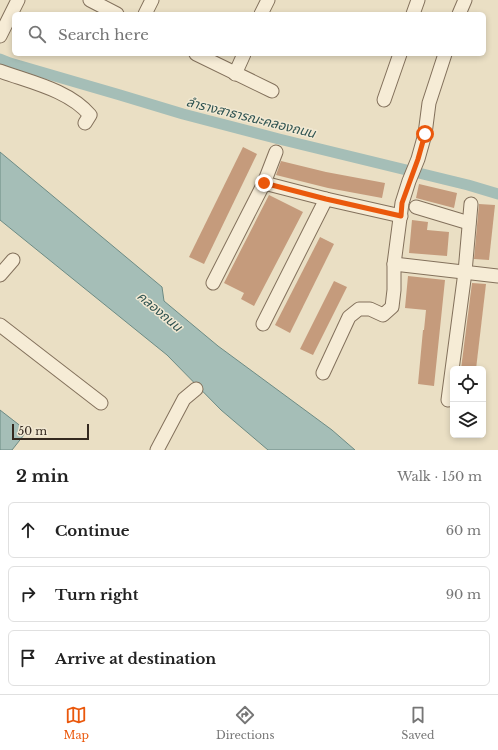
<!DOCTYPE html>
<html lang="en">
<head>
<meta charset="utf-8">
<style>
  :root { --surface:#fff; --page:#f2f2f2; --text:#222; --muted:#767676; --line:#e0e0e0; --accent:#ea580c }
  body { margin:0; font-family:"Libre Baskerville","Noto Sans Thai",serif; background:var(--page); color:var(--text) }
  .controls { position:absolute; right:12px; bottom:12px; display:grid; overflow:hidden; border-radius:6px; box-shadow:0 2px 6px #0003 }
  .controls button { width:36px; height:36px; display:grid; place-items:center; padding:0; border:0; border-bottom:1px solid var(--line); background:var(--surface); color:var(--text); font:20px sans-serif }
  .scale { position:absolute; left:12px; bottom:10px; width:77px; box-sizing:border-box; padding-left:4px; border:2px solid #34291f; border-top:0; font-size:11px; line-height:14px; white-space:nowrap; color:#34291f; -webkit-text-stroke:3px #f2e9d3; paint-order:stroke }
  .stop { position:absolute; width:12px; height:12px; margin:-9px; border:3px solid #ea580c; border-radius:50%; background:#fff }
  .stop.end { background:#ea580c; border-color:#fff; box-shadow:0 1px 4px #0008 }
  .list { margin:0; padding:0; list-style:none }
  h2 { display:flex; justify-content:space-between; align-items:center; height:52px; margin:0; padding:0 16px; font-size:17px }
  h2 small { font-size:13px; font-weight:400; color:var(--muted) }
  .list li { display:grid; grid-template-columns:26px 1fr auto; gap:12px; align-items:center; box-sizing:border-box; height:56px; margin:0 8px 8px; padding:0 8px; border:1px solid var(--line); border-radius:6px }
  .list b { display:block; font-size:15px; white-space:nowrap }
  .list em { font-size:13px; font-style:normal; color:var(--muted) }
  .icon { flex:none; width:22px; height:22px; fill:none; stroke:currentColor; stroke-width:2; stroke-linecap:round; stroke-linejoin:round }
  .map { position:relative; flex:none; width:498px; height:450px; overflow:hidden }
  .search { position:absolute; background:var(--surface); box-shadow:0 2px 6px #0003; left:12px; right:12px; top:12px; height:44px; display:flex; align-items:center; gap:10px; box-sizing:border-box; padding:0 14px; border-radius:6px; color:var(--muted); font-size:15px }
  .sheet { height:244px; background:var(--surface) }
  nav { display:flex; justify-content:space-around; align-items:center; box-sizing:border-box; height:56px; border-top:1px solid var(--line); background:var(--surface); font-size:11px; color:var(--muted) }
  nav a { display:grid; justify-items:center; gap:2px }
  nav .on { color:var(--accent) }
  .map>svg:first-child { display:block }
</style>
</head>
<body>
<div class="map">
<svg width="498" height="450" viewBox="0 0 498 450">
  <rect width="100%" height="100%" fill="#eadfc4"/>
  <g fill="#a5beb7" stroke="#6d8b84">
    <path d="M 0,152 L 162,287 L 164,301 L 218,346 L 332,430 L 355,450 L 268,450 L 221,410 L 167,355 L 0,220 Z"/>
    <path d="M 0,410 L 27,431 L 12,450 L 0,450 Z"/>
  </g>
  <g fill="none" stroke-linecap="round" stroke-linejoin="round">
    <path stroke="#a5beb7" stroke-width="11" d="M 0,59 L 10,63 L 120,95 L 183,114 L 279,139 L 468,185 L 498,194"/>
  </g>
  <g fill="#c59b7c">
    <path d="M 243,147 L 257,154 L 204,264 L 189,257 Z"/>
    <path d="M 281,161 L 326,172 L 385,183 L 382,198 L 328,188 L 276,175 Z"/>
    <path d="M 419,184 L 457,193 L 454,208 L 416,198 Z"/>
    <path d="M 269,195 L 303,212 L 254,306 L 241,299 L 244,293 L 224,283 Z"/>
    <path d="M 479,204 L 495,205 L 489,260 L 474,259 Z"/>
    <path d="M 412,220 L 428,222 L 427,230 L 449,232 L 447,256 L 409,253 Z"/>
    <path d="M 320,237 L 334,244 L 290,333 L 275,325 Z"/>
    <path d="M 408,276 L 445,280 L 434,386 L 418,384 L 423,330 L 424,330 L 426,310 L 405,308 Z"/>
    <path d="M 334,281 L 347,287 L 313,355 L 300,349 Z"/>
    <path d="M 472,283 L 486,284 L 476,369 L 461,369 Z"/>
  </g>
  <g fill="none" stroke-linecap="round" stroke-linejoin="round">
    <g stroke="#83715c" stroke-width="15">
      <g id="minor">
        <path d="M 90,0 L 117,14"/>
        <path d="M 145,14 L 152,0"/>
        <path d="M 261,14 L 268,0"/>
        <path d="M 413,14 L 418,0"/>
        <path d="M 459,14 L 465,0"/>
        <path d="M 0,36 L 18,0"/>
        <path d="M 196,54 L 272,91"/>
        <path d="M 0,71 C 30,82 69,90 90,115 L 85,123"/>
        <path d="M 235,74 L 244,54"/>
        <path d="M 384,100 L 400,54"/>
        <path d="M 264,183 L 326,199"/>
        <path d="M 416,207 L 469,223"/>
        <path d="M 394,264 L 498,276"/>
        <path d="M 0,275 L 13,260"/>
        <path d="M 213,283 L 264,183 L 276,152"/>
        <path d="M 263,324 L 326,199 L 401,216"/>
        <path d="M 0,325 L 101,403"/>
        <path d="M 323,373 L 349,317 L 359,309 L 370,309 L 383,315 L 392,307 L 394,290 L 394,264 L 402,203 L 409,181 L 418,159 L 425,134 L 429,103 L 445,54"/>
        <path d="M 448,400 L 465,272 L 471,204"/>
        <path d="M 157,450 L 184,399 L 196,389"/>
      </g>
    </g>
    <use href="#minor" stroke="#f6ecd6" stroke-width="13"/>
  </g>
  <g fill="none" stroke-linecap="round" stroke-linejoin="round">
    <path stroke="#ea580c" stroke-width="5" d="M 264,183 L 326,199 L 401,216 L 402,203 L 418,159 L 425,134"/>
  </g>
  <g text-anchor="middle" stroke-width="3" stroke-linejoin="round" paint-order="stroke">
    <g font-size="13" font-style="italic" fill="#2f5351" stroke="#f2e9d3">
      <text transform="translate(251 117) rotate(14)" y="5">ลำรางสาธารณะคลองถนน</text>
      <text transform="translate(160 311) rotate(40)" y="5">คลองถนน</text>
    </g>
  </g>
</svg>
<div class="controls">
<button><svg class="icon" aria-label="locate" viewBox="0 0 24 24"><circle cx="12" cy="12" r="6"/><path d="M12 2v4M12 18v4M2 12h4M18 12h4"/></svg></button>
<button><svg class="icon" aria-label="layers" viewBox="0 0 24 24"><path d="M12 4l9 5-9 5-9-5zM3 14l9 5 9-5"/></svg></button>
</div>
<div class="scale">50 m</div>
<div class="stop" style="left:425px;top:134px"></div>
<div class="stop end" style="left:264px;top:183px"></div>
<div class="search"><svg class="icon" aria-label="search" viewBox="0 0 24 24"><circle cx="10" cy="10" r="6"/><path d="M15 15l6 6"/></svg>Search here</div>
</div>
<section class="sheet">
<h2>2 min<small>Walk · 150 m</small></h2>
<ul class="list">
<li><svg class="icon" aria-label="ahead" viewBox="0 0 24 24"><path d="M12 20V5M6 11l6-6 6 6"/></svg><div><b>Continue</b></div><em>60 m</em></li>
<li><svg class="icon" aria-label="right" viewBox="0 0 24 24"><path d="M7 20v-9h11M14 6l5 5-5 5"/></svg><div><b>Turn right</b></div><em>90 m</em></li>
<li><svg class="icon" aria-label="arrive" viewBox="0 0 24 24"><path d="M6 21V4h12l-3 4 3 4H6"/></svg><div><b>Arrive at destination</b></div></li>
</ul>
</section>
<nav>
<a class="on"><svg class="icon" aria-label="map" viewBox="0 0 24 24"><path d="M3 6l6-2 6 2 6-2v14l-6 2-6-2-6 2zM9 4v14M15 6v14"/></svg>Map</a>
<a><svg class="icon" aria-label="directions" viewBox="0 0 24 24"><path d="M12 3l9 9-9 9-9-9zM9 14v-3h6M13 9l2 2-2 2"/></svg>Directions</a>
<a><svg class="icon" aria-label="saved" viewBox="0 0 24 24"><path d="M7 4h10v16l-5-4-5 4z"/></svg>Saved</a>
</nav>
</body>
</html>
